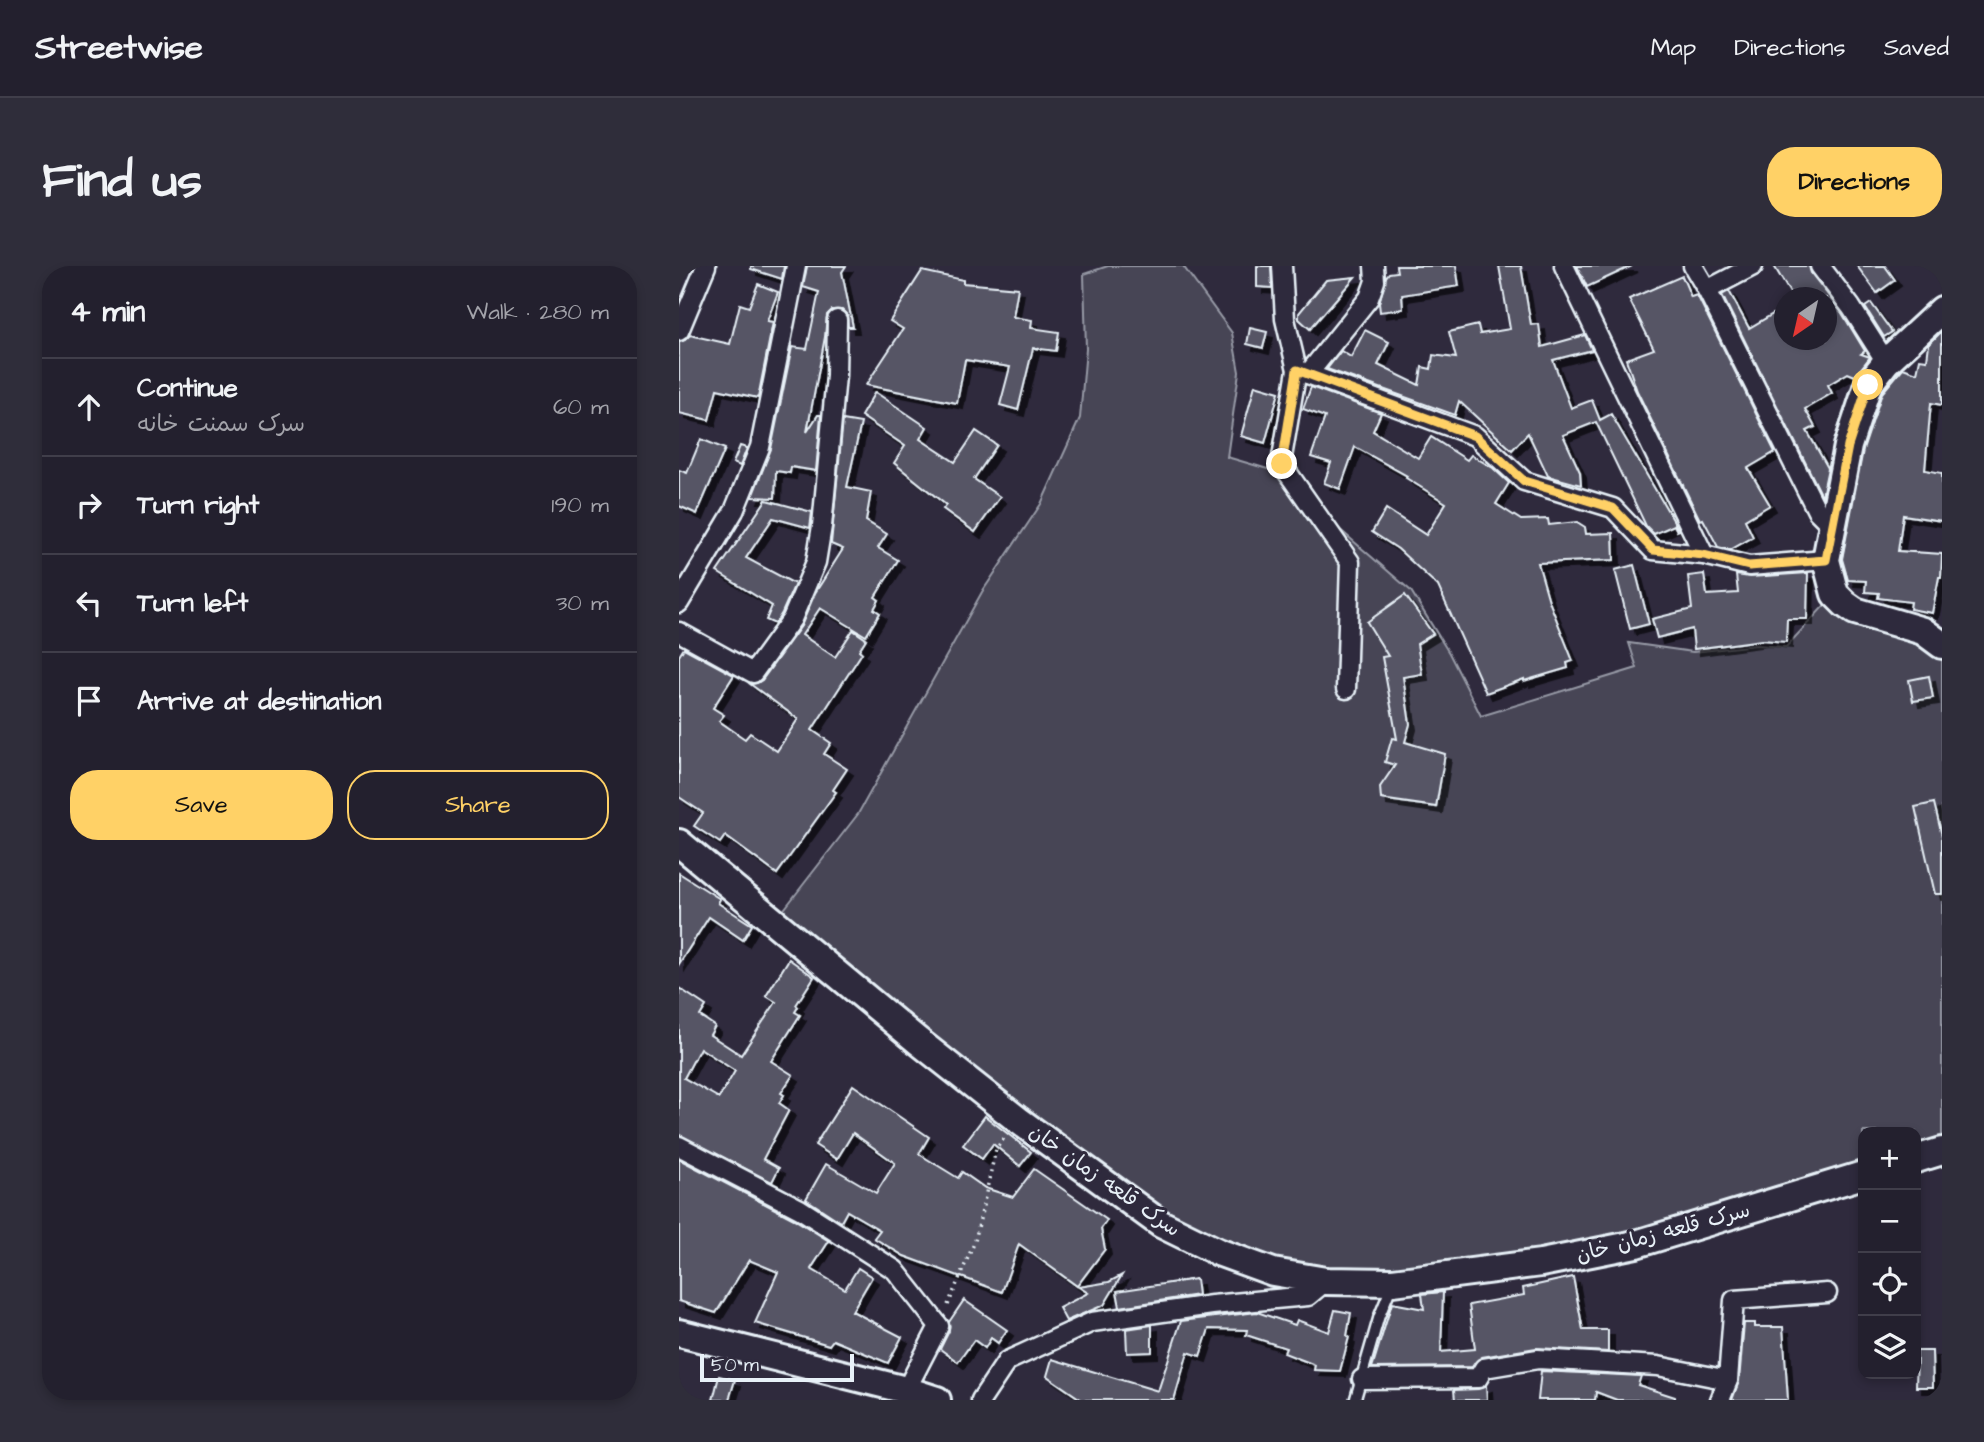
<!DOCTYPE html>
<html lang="en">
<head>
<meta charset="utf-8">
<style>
  :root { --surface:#23202e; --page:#2f2d3a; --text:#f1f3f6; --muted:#a3a3aa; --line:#403e4a; --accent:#ffd166 }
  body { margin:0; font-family:"Architects Daughter","Playpen Sans Arabic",sans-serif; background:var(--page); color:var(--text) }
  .controls { position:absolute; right:21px; bottom:21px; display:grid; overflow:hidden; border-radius:14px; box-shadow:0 4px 10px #0003 }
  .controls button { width:63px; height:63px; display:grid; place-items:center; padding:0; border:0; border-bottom:2px solid var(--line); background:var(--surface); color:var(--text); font:35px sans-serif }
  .compass { position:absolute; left:1095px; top:21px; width:63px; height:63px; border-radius:50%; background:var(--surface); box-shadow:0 4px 10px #0003; rotate:214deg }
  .scale { position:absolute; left:21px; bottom:18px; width:154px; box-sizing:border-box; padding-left:7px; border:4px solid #e8f1f8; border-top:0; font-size:19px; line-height:24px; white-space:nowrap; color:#e8f1f8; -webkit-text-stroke:5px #2f2a3d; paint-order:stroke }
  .stop { position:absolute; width:21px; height:21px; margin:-16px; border:5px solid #ffd166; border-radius:50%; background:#fff }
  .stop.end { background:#ffd166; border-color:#fff; box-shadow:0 2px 7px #0008 }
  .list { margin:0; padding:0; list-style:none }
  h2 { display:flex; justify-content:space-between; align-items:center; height:91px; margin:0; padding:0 28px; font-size:30px }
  h2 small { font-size:23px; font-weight:400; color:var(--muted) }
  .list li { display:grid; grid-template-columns:46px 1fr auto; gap:21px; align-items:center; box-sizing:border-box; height:98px; padding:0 28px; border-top:2px solid var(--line) }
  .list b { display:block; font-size:26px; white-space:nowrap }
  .list p { margin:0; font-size:23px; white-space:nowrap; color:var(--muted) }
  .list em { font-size:23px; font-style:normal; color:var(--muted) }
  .actions { display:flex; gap:14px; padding:21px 28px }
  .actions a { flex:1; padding:16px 0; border:2px solid var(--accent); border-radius:28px; text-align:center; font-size:24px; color:var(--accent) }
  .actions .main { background:var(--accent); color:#111 }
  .icon { flex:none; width:38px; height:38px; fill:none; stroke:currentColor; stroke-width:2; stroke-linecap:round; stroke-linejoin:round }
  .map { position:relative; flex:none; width:1263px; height:1134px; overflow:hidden; border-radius:28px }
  header { display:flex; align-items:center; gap:42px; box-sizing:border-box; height:98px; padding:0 35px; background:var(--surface); border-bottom:2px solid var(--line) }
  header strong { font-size:33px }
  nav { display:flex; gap:38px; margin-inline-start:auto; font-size:24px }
  .intro { display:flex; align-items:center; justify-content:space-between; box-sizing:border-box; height:168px; padding:0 42px }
  h1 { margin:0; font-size:49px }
  .button { padding:18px 32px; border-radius:28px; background:var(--accent); color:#111; font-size:24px; font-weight:700 }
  main { display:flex; gap:42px; padding:0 42px }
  aside { flex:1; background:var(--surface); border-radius:28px; box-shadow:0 4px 10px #0003 }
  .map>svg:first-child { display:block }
</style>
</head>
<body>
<header>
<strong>Streetwise</strong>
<nav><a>Map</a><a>Directions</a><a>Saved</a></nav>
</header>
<div class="intro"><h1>Find us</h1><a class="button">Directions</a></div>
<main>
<aside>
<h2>4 min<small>Walk · 280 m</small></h2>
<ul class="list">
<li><svg class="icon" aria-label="ahead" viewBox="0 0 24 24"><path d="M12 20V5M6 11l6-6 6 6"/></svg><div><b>Continue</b><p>سرک سمنت خانه</p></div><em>60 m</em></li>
<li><svg class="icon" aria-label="right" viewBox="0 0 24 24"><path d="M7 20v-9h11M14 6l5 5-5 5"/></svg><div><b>Turn right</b></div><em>190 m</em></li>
<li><svg class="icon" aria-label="left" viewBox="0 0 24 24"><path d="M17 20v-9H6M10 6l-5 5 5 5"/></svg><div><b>Turn left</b></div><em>30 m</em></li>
<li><svg class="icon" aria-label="arrive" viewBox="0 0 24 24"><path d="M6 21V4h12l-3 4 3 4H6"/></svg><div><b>Arrive at destination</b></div></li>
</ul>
<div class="actions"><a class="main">Save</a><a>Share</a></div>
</aside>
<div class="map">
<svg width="1263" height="1134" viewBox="0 0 1263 1134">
  <defs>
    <filter id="shadow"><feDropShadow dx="6" dy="6" stdDeviation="0" flood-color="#0009"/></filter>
  </defs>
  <rect width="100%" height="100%" fill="#2f2a3d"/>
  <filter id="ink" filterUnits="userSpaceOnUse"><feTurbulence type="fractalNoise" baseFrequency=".0143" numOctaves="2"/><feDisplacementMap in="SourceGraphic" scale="14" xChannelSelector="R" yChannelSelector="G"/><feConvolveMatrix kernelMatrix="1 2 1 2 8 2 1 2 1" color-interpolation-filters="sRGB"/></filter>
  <g filter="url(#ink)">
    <path fill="#464455" stroke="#979aa6" stroke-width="2" d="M 429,0 L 504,0 L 553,67 L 560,106 L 548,191 L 592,204 L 732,325 L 770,387 L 802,450 L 958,402 L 950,377 L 1014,386 L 1077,379 L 1107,381 L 1156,328 L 1263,379 L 1263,885 L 1237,893 L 1237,866 L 1184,866 L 1184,909 L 957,978 L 647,1015 L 482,958 L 96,655 L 179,548 L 303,326 L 362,238 L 401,152 L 407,83 L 405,8 Z"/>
    <g fill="#575565" stroke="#e8f1f8" stroke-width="2" fill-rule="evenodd" filter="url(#shadow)">
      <path d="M 72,0 L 105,0 L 103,13 L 72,3 Z"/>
      <path d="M 128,0 L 167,0 L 163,6 L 174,61 L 169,61 L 168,49 L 163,44 L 153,44 L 148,49 L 146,71 L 128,166 L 139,149 L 142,149 L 137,205 L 112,201 L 111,207 L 97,205 L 96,232 L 73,231 L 92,183 L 113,81 L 128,83 L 140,26 L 124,21 Z"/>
      <path d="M 578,0 L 592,0 L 593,22 L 578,21 Z"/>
      <path d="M 717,0 L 777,0 L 780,20 L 723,29 L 724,43 L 701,46 L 700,37 L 707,11 L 710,7 L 718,6 Z"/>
      <path d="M 820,0 L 842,0 L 852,59 L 860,58 L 863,81 L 906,69 L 913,84 L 874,94 L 892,142 L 913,134 L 921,154 L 932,148 L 1000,264 L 998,265 L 995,259 L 975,268 L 967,260 L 917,156 L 884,169 L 901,206 L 902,219 L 869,210 L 849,167 L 833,184 L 780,135 L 776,149 L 648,103 L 662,85 L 672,91 L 686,64 L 710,76 L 699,99 L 740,119 L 743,101 L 752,103 L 754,89 L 777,92 L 770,66 L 799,59 L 801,68 L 831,63 Z"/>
      <path d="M 898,0 L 953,0 L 908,21 Z"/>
      <path d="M 1095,0 L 1130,0 L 1132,7 L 1163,47 L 1186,85 L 1182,88 L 1191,91 L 1176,110 L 1169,107 L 1149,119 L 1153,127 L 1126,143 L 1136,161 L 1128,165 L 1149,202 L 1143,230 L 1043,29 L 1050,25 L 1070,62 L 1094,48 L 1105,68 L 1105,74 L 1147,74 L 1147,32 L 1114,32 Z"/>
      <path d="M 1178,0 L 1206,0 L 1216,14 L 1198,27 Z"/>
      <path d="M 243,5 L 284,14 L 284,17 L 339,22 L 334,51 L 353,54 L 352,62 L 380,66 L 377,85 L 354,82 L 339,144 L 321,139 L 331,101 L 286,94 L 278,137 L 187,119 L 224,63 L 211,55 Z"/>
      <path d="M 1003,10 L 1012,31 L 1018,29 L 1096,186 L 1069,202 L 1091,239 L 1066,254 L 1074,271 L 1051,284 L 1039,281 L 1024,253 L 1021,254 L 958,125 L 947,93 L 975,83 L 950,33 Z"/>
      <path d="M 676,11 L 631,63 L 620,53 L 620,47 L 647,14 Z"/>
      <path d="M 79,18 L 99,26 L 88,55 L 94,56 L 79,132 L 38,123 L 30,154 L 0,147 L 0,76 L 6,74 L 11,69 L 51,78 L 61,38 L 70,41 Z"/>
      <path d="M 1192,37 L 1213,66 L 1205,71 L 1186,41 Z"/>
      <path d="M 571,62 L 588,66 L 584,82 L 568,78 Z"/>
      <path d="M 1263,65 L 1263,139 L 1252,137 L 1246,204 L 1263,207 L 1263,255 L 1224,249 L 1219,285 L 1263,288 L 1262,311 L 1260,311 L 1253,347 L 1231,343 L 1232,336 L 1199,332 L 1200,327 L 1186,326 L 1187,315 L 1169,314 L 1163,293 L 1184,184 L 1203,127 L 1224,102 L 1238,107 L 1241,93 L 1248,94 L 1250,78 Z"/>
      <path d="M 576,119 L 600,126 L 586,177 L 562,170 Z"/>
      <path d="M 632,121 L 702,147 L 694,165 L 739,192 L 752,171 L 788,194 L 792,189 L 814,202 L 830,217 L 817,238 L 842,254 L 869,253 L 870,259 L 898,256 L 906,261 L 907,268 L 934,267 L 935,294 L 859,297 L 870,335 L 894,395 L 888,397 L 889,402 L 845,415 L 845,413 L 807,427 L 759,320 L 719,283 L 693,266 L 707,243 L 747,269 L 767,237 L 727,212 L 728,210 L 676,181 L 661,223 L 645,217 L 652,197 L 632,191 L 646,151 L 624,143 Z"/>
      <path d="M 196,126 L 248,161 L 241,173 L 276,196 L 297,165 L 318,179 L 295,213 L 321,231 L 296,266 L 264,243 L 267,239 L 215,197 L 226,180 L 182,150 Z"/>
      <path d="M 164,154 L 182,157 L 168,221 L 192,226 L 187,255 L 208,268 L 199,282 L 219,294 L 196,331 L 200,334 L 195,343 L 201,347 L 187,370 L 141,342 L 123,369 L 156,391 L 174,364 L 187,373 L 180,384 L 183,387 L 133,464 L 152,477 L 145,488 L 168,503 L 154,524 L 157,526 L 98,608 L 46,570 L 41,577 L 15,560 L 24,547 L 0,531 L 0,390 L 5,382 L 55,409 L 34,442 L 45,449 L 40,455 L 66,473 L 71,467 L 98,485 L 119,453 L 71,418 L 78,417 L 83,414 L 122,360 L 136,327 L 164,283 L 152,278 Z"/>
      <path d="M 22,173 L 46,183 L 18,248 L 0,240 L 0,204 L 8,207 Z"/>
      <path d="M 61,180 L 68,182 L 61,200 L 54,197 Z"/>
      <path d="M 87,234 L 133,246 L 131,262 L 94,252 L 67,292 L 116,318 L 103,347 L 96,358 L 87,354 L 93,340 L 38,306 Z"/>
      <path d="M 955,299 L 970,358 L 951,363 L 936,304 Z"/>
      <path d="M 1129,307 L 1128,353 L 1108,353 L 1107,376 L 1083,374 L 1015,383 L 1013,363 L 978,372 L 973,353 L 1013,343 L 1009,310 L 1025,308 L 1028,329 L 1059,327 L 1057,309 L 1071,311 Z"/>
      <path d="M 726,329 L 754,368 L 738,378 L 743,408 L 724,411 L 731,458 L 726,476 L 766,488 L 757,541 L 702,533 L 701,521 L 716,499 L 706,496 L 713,472 L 718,473 L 703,391 L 709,390 L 688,356 Z"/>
      <path d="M 1250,410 L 1254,432 L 1234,435 L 1230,414 Z"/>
      <path d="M 1255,537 L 1263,570 L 1263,628 L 1256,628 L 1236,541 Z"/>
      <path d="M 0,607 L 41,633 L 39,637 L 73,659 L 64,674 L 30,651 L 0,698 Z"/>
      <path d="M 110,693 L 135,711 L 117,739 L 119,741 L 116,746 L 121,749 L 92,795 L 114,809 L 102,827 L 105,829 L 100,837 L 110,844 L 84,893 L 100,902 L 93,916 L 0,869 L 0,722 L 27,740 L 21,750 L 36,760 L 31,769 L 62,789 L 97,736 L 87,730 ZM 21,782 L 56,805 L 40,832 L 5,812 Z"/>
      <path d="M 174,819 L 250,871 L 240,888 L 279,912 L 283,906 L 306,922 L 334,931 L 355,903 L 428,954 L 422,963 L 426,983 L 398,1020 L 340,978 L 323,1026 L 225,990 L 195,972 L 201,964 L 168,945 L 162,956 L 127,933 L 147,898 L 197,927 L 216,897 L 174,867 L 158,893 L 136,879 Z"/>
      <path d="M 306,850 L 352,886 L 341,900 L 314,878 L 303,893 L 284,879 Z"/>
      <path d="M 0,893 L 115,953 L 150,975 L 132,1003 L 166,1023 L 179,1002 L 193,1011 L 173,1045 L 223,1071 L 209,1097 L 154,1074 L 150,1079 L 76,1057 L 99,1006 L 70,994 L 37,1047 L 0,1035 Z"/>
      <path d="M 443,1009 L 425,1039 L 387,1055 L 380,1042 L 409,1027 L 400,1021 L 430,1016 Z"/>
      <path d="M 894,1011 L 904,1064 L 929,1064 L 929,1086 L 857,1082 L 803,1091 L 793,1101 L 693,1102 L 713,1037 L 745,1043 L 743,1028 L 764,1026 L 762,1086 L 796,1083 L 790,1039 L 845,1029 L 844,1022 Z"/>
      <path d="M 517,1013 L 519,1029 L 441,1041 L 438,1025 Z"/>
      <path d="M 285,1034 L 328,1064 L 319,1077 L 312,1072 L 306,1082 L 295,1074 L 279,1096 L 261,1083 L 270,1065 L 270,1056 Z"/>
      <path d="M 656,1044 L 672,1047 L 668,1070 L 670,1071 L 661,1105 L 635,1104 L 636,1099 L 605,1087 L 607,1082 L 567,1069 L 568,1064 L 530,1063 L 521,1090 L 509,1086 L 495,1134 L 403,1134 L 368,1110 L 373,1093 L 479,1125 L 502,1055 L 578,1046 L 616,1059 L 618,1054 L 650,1066 Z"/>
      <path d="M 1065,1057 L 1076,1057 L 1076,1061 L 1104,1061 L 1109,1134 L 1053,1134 L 1060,1115 Z"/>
      <path d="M 473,1059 L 473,1086 L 448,1087 L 447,1063 Z"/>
      <path d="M 1238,1085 L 1253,1085 L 1254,1121 L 1237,1121 Z"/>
      <path d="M 862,1105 L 962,1110 L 959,1119 L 996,1131 L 996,1134 L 938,1134 L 917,1126 L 916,1134 L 859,1134 Z"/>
      <path d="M 40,1110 L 56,1114 L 50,1134 L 34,1134 Z"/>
      <path d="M 807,1120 L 808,1134 L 776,1134 L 775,1124 L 799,1123 Z"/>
    </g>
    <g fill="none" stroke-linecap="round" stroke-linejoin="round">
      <g stroke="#e8f1f8" stroke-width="14">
        <path id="lane" d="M 676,1134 L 700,1051 L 713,1019"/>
      </g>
      <g stroke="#e8f1f8" stroke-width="23">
        <g id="street">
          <path d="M 603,0 L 606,53 L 618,104 L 602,197 L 671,296 L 667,423"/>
          <path d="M 885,0 L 1025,289"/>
          <path d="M 1014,0 L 1028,24 L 1138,245 L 1154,261"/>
          <path d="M 1141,0 L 1172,41 L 1207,96"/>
          <path d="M 1028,24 L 1074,0"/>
          <path d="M 0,65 L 27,0"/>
          <path d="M 618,104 L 796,170 L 845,215 L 934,242 L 974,284 L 1025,289 L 1070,300 L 1147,294"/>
          <path d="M 629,108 L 690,32 L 696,15 L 695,0"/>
          <path d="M 0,337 L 55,245 L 81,181 L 117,0"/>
          <path d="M 0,366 L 74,407 L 113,353 L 137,296 L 143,260 L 157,110 L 158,54"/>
          <path d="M 0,880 L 121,943 L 216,1004 L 260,1060 L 227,1124"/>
          <path d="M 683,1113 L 799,1112 L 805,1102 L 859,1093 L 979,1100 L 1049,1114"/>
          <path d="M 302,1134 L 328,1095 L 413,1056 L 533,1039 L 629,1030 L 647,1015"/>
          <path d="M 1041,1134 L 1049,1114 L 1055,1034 L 1148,1027"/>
        </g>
      </g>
      <g stroke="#e8f1f8" stroke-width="32">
        <g id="secondary">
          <path d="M 1263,44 L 1207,96 L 1189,119 L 1169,180 L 1147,294 L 1156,328 L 1166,338 L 1176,345 L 1244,365 L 1263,379"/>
          <path d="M 0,577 L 239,775 L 339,854 L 482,958 L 539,986 L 594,1006 L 647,1015 L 714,1016 L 862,997 L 957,978 L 1184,909"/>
          <path d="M 1237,893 L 1263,885"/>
          <path d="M 0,1067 L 227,1124 L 258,1134"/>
        </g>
      </g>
      <path stroke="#e8f1f8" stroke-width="3.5" stroke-dasharray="2 5" stroke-linecap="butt" d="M 269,1039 L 296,975 L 317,883 L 325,872"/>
      <use href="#lane" stroke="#2f2a3d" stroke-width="9"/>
      <use href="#street" stroke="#2f2a3d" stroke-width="18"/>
      <use href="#secondary" stroke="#2f2a3d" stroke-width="26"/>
    </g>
  </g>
  <g fill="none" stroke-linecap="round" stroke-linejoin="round" filter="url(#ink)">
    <path stroke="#ffd166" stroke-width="9" d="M 603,198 L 618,104 L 796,170 L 845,215 L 934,242 L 974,284 L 1025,289 L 1070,300 L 1147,294 L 1169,180 L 1189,119"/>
  </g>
  <g text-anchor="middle" stroke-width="6" stroke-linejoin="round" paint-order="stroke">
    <g font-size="21" fill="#e8f1f8" stroke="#2f2a3d">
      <text transform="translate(426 914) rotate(35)" y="7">سرک قلعه زمان خان</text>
      <text transform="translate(984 966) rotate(-15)" y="7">سرک قلعه زمان خان</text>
    </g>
  </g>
</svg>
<div class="controls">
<button>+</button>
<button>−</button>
<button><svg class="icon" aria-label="locate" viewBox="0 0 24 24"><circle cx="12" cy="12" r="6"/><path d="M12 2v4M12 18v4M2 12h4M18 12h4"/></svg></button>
<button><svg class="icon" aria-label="layers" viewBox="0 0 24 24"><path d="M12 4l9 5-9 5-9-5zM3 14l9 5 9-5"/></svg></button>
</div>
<svg class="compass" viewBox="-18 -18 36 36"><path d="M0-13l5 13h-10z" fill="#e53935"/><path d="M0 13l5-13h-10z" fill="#a3a3aa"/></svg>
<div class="scale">50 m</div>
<div class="stop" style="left:1189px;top:119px"></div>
<div class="stop end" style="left:603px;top:198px"></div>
</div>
</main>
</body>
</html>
